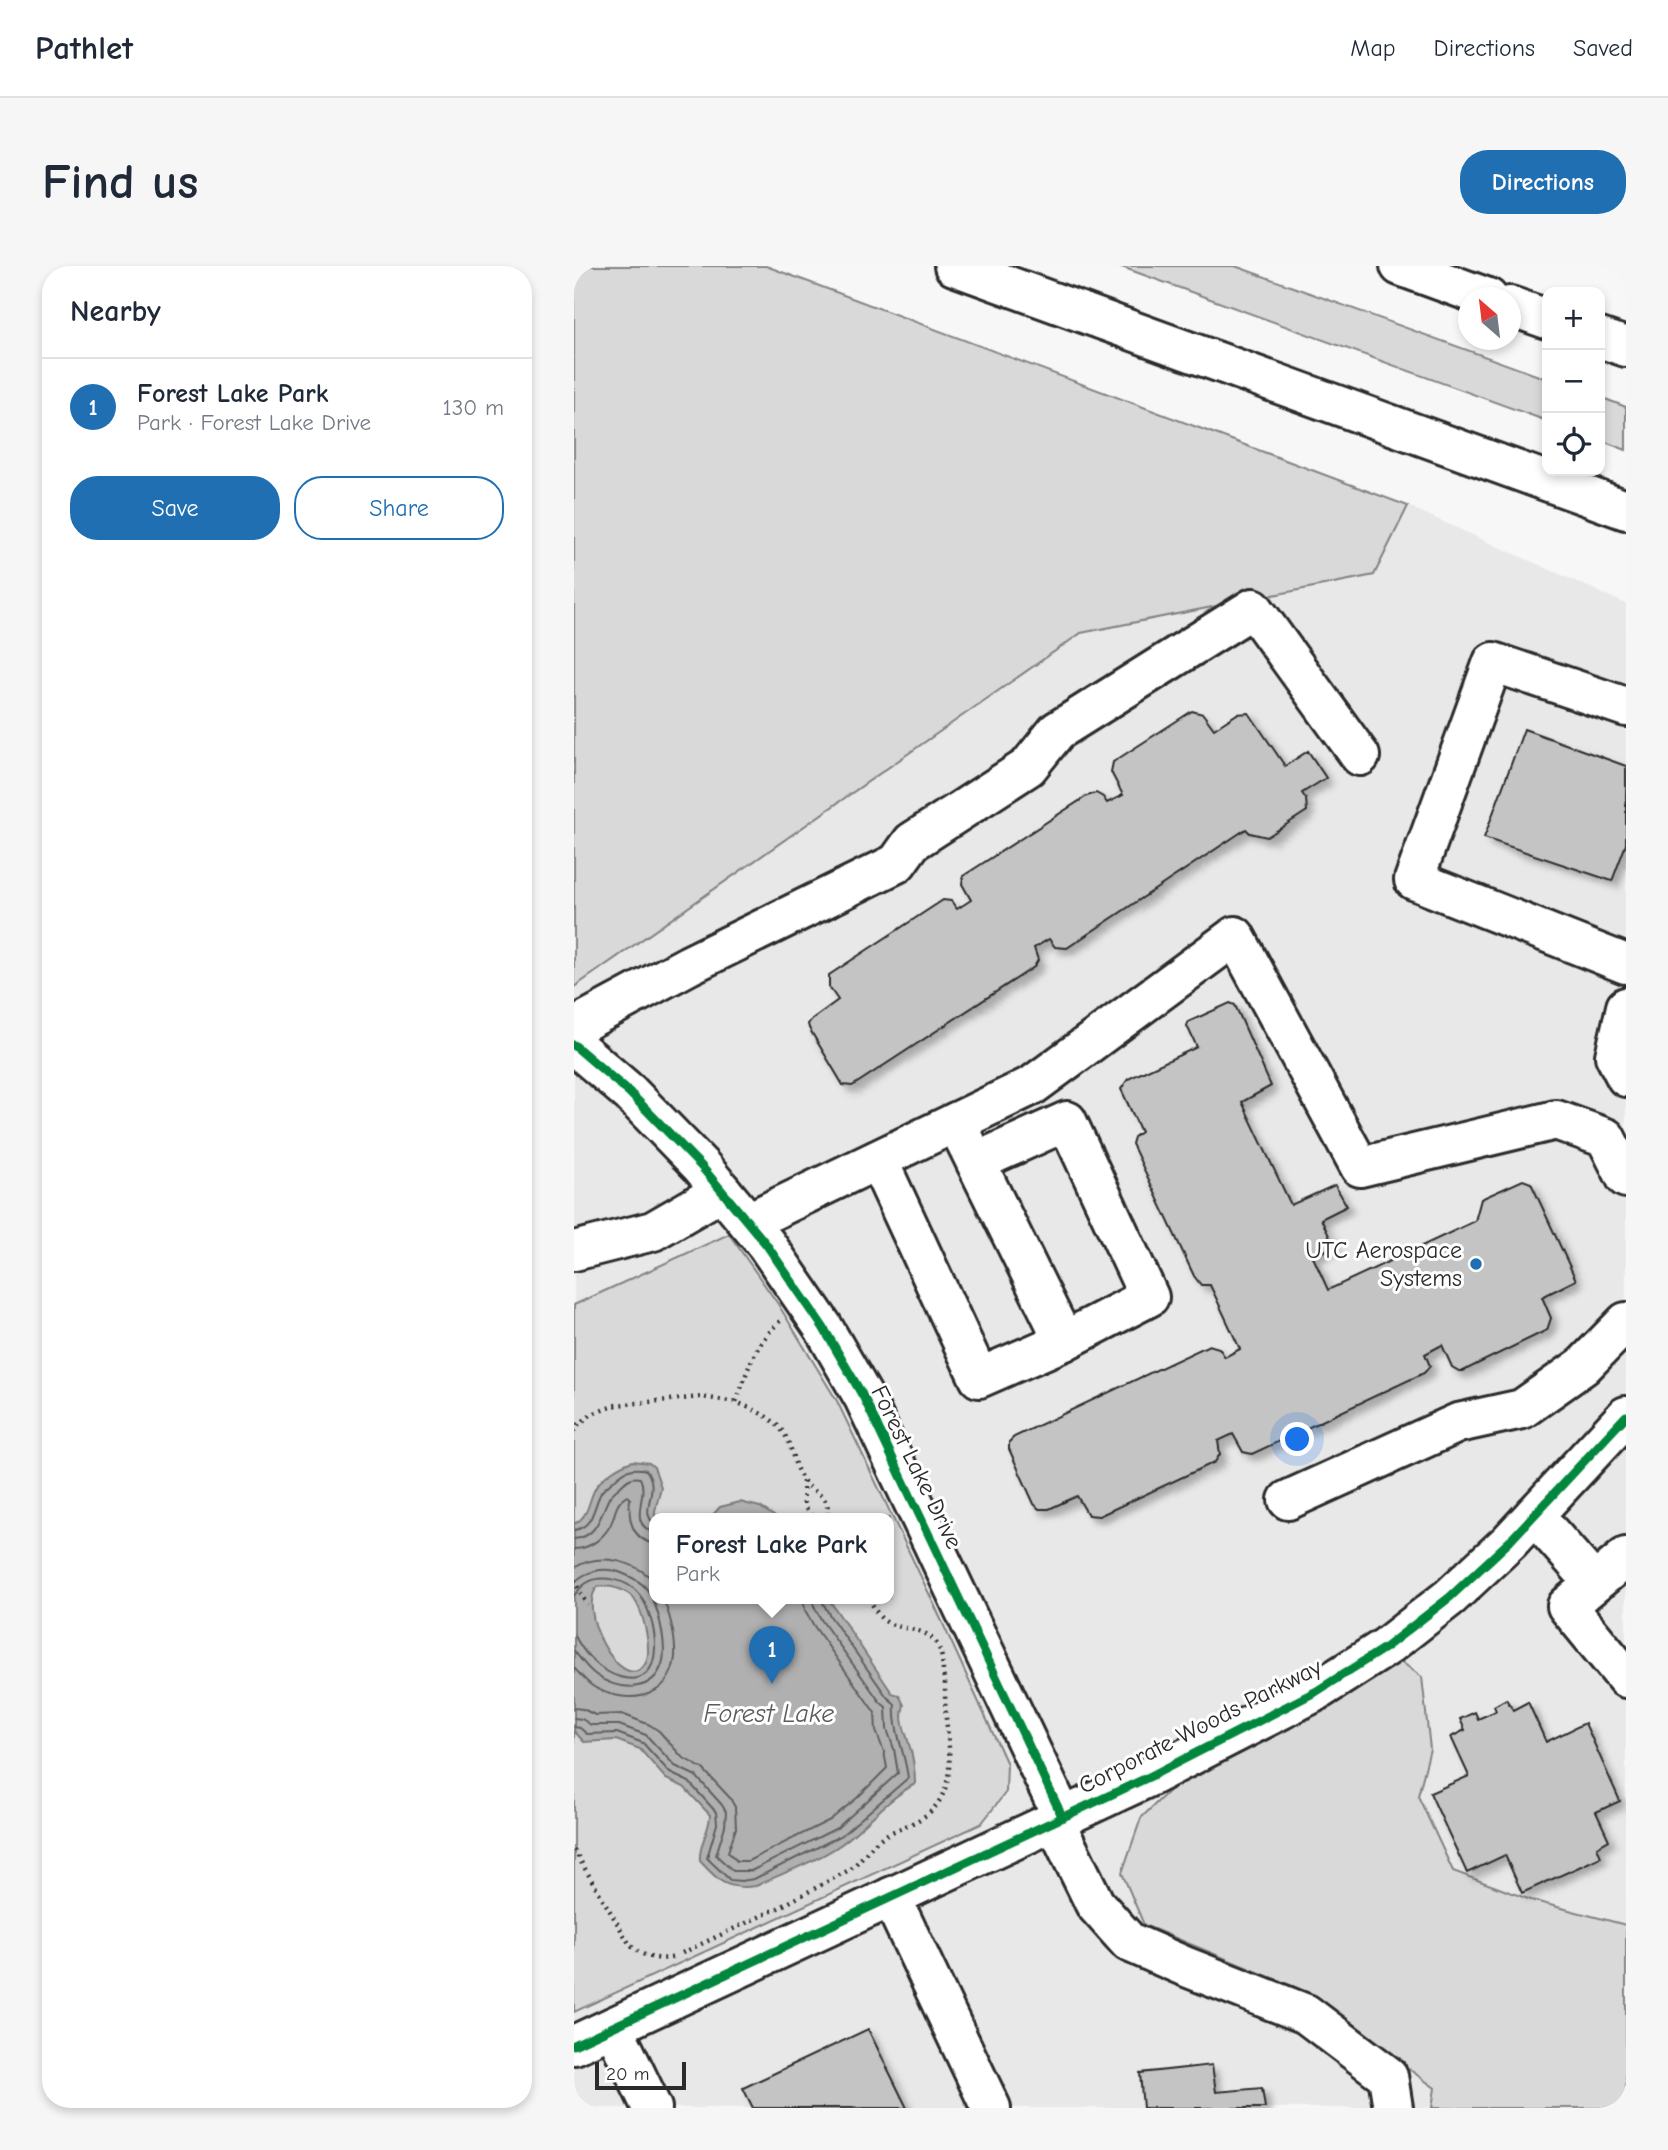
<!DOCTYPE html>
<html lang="en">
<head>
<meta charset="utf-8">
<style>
  :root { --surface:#fff; --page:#f6f6f7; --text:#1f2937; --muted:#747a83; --line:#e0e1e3; --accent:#1f6fb2 }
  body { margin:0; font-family:"Comic Neue",sans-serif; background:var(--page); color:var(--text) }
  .controls { position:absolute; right:21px; top:21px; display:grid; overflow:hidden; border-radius:14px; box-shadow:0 4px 10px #0003 }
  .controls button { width:63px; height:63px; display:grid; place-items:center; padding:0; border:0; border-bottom:2px solid var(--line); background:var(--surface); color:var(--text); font:35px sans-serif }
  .compass { position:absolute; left:884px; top:21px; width:63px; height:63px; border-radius:50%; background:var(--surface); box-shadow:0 4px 10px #0003; rotate:332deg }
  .scale { position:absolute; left:21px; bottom:18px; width:91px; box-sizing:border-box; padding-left:7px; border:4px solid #2b2b2b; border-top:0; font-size:19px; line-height:24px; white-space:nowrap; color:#2b2b2b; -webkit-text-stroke:5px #fff; paint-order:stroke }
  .you { position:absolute; left:724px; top:1174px; width:24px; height:24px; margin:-18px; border:5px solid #fff; border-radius:50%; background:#1a73e8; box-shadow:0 0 0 10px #1a73e833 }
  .badge { display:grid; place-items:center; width:46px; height:46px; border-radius:50%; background:var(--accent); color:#fff; font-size:23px; font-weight:700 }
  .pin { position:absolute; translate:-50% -58px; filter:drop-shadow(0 2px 4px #0008) }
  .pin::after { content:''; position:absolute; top:37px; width:24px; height:21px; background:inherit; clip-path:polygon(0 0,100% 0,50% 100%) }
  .popup { position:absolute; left:75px; top:1247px; width:245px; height:91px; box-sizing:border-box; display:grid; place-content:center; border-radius:14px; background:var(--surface); filter:drop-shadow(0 2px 5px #0005); font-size:23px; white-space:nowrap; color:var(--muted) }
  .popup b { font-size:26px; color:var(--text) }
  .popup::after { content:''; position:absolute; left:50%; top:100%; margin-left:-14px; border:14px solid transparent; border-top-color:var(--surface) }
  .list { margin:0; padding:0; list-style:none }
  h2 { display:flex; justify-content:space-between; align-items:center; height:91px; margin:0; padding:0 28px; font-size:30px }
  h2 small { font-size:23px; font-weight:400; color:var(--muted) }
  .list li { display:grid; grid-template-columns:46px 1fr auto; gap:21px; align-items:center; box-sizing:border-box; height:98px; padding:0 28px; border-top:2px solid var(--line) }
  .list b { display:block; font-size:26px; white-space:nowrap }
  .list p { margin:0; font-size:23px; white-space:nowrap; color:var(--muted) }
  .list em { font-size:23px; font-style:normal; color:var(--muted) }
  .actions { display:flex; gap:14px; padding:21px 28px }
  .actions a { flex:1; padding:16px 0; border:2px solid var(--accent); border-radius:28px; text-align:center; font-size:24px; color:var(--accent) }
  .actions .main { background:var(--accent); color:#fff }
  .icon { flex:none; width:38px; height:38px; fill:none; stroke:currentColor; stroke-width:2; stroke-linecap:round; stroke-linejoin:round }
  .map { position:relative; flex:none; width:1052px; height:1842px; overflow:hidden; border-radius:28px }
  header { display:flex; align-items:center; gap:42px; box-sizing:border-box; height:98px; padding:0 35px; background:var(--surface); border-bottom:2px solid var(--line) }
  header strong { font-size:33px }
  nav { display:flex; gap:38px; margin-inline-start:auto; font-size:24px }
  .intro { display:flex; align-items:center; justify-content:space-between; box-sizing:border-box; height:168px; padding:0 42px }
  h1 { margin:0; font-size:49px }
  .button { padding:18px 32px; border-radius:28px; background:var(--accent); color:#fff; font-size:24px; font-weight:700 }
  main { display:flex; gap:42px; padding:0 42px }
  aside { flex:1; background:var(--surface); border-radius:28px; box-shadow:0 4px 10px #0003 }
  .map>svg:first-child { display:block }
</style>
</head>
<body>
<header>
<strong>Pathlet</strong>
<nav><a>Map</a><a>Directions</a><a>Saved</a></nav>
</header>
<div class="intro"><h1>Find us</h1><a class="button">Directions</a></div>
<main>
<aside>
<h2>Nearby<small></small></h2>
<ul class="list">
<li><span class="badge">1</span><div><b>Forest Lake Park</b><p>Park · Forest Lake Drive</p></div><em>130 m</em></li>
</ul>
<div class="actions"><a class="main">Save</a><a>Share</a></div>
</aside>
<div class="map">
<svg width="1052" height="1842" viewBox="0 0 1052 1842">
  <defs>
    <filter id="shadow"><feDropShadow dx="6" dy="6" stdDeviation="3.5" flood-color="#0004"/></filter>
  </defs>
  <rect width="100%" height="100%" fill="#f7f7f7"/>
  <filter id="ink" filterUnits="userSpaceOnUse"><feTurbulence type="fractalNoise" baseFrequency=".0143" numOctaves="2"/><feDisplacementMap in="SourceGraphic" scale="14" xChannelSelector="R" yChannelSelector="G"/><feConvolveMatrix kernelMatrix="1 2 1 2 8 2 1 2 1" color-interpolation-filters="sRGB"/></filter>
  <g filter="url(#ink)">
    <path fill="#e8e8e8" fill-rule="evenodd" d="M 0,0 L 95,0 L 834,240 L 1052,338 L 1052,1842 L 0,1842 ZM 81,1252 L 315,1252 L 315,1332 L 81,1332 Z"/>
    <g fill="#d9d9d9" stroke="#828282" stroke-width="2" fill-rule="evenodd">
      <path d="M 0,0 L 192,0 L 834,240 L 800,309 L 507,367 L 0,721 Z"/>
      <path d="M 545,0 L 661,0 L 973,113 L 973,155 Z"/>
      <path d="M 1026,131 L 1052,141 L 1052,184 L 1026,174 Z"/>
      <path d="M 155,968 L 204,1038 L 263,1135 L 360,1338 L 433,1498 L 432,1526 L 407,1558 L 0,1746 L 0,1039 ZM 81,1252 L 315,1252 L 315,1332 L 81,1332 Z"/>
      <path d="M 818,1389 L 848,1411 L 856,1483 L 844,1530 L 879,1605 L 957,1634 L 1052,1659 L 1052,1842 L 858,1842 L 861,1822 L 723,1722 L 570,1659 L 548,1607 L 567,1552 L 616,1504 Z"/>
    </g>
    <g fill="#b0b0b0" stroke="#7b7b7b" stroke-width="2" fill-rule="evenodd">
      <path d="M 59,1195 L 75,1197 L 80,1201 L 87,1221 L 81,1245 L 81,1332 L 254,1332 L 318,1427 L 325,1429 L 330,1439 C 325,1454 331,1463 335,1478 C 339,1490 341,1505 341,1518 C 315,1532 296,1555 274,1573 C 250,1593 210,1606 182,1620 C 153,1624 145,1616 126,1595 C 124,1579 136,1565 136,1549 L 110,1521 L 92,1513 L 66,1483 L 42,1474 L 10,1476 L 0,1465 L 0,1258 C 16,1250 14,1234 22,1221 C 30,1209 46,1199 59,1195 ZM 25,1320 C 37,1320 52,1323 60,1333 C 69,1345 80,1387 70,1400 C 46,1429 0,1339 25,1320 Z"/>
      <path d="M 166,1236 L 186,1241 L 203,1252 L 136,1252 L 146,1241 Z"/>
    </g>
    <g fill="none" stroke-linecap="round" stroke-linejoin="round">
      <g stroke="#606060" stroke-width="2">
        <path d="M 0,1264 C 21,1261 19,1239 28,1225 C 29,1224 36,1218 37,1217 C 49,1206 55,1200 72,1204 C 88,1224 63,1245 81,1258"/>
        <path d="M 0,1273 C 24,1271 26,1249 35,1232 C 38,1227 42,1224 47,1220 C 53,1214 57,1210 66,1212 C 76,1230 51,1257 81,1267"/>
        <path d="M 0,1283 C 17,1283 33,1270 39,1253 C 42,1243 43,1236 53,1230 L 56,1232 C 54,1253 57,1273 81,1278"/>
        <path d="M 0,1302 C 25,1286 62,1294 81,1317"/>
        <path d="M 0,1317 C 11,1305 29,1301 45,1306 C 53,1309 62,1313 69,1319 C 84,1333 95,1383 87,1401 C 76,1428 41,1424 22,1409 C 13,1403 7,1393 0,1385"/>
        <path d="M 0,1330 C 3,1326 7,1321 11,1318 C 26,1307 54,1314 65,1328 C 83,1350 96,1425 46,1411 C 25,1405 9,1387 0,1368"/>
        <path d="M 0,1402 C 6,1408 12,1416 20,1421 C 51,1439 96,1435 101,1391 C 102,1373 96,1350 89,1332"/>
        <path d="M 0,1442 L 9,1443 L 21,1449 L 48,1448 L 76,1459 L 85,1465 L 108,1491 L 129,1503 L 156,1532 L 161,1541 L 162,1562 L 154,1586 L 163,1595 L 174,1595 L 256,1554 L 283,1532 L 313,1502 L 310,1486 L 302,1465 L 301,1447 L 240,1360 L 231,1344 L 229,1332"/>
        <path d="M 0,1452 L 8,1453 L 17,1459 L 45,1459 L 72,1469 L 101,1500 L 122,1510 L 148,1539 L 152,1546 L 151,1560 L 142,1589 L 159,1605 L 177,1605 L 263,1562 L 324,1507 L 320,1483 L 313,1463 L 312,1441 L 306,1436 L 248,1355 L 240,1340 L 239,1332"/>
        <path d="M 0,1461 L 6,1462 L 13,1468 L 43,1467 L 69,1477 L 96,1507 L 115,1516 L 142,1546 L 143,1558 L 133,1592 L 156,1614 L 167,1615 L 180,1613 L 268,1569 L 334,1512 C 331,1486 319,1464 321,1438 L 313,1431 L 256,1350 L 249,1337 L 248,1332"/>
      </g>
    </g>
    <g fill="#c4c4c4" stroke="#2b2b2b" stroke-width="2" filter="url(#shadow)">
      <path d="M 618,445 L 629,448 L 640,463 L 663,448 L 675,447 L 711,500 L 734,485 L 752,512 L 728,527 L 732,533 L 733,545 L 693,571 L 676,567 L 672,563 L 493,682 L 481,681 L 475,673 L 460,682 L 464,694 L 460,701 L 283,817 L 278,820 L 269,819 L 235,762 L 234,758 L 238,753 L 264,734 L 255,721 L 255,709 L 369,634 L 377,635 L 383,643 L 397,634 L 388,618 L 389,610 L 513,530 L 522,527 L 529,531 L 533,537 L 549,529 L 537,506 L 539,496 Z"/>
      <path d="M 950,463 L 1052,500 L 1052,578 L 1038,615 L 910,572 Z"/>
      <path d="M 656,737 L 661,739 L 697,820 L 668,836 L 717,939 L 761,919 L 773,940 L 747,953 L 760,980 L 739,991 L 754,1024 L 901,955 L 907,933 L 949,914 L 957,917 L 1002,1014 L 968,1031 L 977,1052 L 973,1064 L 889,1105 L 885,1105 L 878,1101 L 868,1079 L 851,1088 L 856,1100 L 850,1107 L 678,1188 L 669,1186 L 659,1168 L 644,1175 L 646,1188 L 641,1196 L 525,1250 L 514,1249 L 503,1230 L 475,1243 L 465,1243 L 460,1238 L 435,1183 L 435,1176 L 440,1171 L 635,1079 L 645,1082 L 651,1091 L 666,1083 L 636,1019 L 627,1019 L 620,1010 L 558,878 L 560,871 L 567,866 L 547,823 L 554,813 L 623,781 L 613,760 L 614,756 Z"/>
      <path d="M 932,1433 L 939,1444 L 954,1436 L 972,1476 L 1011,1457 L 1046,1535 L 1022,1546 L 1035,1574 L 1023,1581 L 1027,1591 L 948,1627 L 931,1589 L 893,1607 L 856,1527 L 895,1510 L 877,1471 L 891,1464 L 886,1453 L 901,1446 L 904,1453 L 922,1445 L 920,1440 Z"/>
      <path d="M 294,1763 L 333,1842 L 179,1842 L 169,1822 Z"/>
      <path d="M 638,1799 L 642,1826 L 688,1822 L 691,1842 L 569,1842 L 566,1807 Z"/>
    </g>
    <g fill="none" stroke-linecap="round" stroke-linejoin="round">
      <g stroke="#2b2b2b" stroke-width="44">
        <g id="minor">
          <path d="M 1052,441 L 919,396 L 840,614 L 1052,698"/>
          <path d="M 1052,741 L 1041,790 L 1052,811"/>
          <path d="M 0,761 L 115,699 L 323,597 L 338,576 L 454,501 L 483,465 L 679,342 L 786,490"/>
          <path d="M 0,779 L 56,827 L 127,900 L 192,978 L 249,1061 L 290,1132 L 488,1550"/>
          <path d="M 304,894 L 405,1112 L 490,1075 L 382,856"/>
          <path d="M 402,896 L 493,855 L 575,1031 L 490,1075"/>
          <path d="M 174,956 L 459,819 L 661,670 L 786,901 L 982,854 L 1032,872 L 1052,912"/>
          <path d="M 0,985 L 79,965 L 148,925"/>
          <path d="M 714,1234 L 884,1157 L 948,1143 L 1009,1100 L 1052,1056"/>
          <path d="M 960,1249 L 1020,1317"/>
          <path d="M 1052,1291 L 993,1340 L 1052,1412"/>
          <path d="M 480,1554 L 521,1638 L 555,1676 L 610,1700 L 732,1748 L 814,1810 L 819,1842"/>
          <path d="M 317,1631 L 417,1842"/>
          <path d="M 39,1761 L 78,1842"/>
          <path d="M 0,1779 L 577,1510 L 743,1425 L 812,1381 L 876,1331 L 935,1276 L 1052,1150"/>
        </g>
      </g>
      <g stroke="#2b2b2b" stroke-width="44">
        <g id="highway">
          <path d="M 380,0 L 1052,244"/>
          <path d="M 826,0 L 914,32"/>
          <path d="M 936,40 L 973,53"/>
          <path d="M 1026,72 L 1052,81"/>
        </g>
      </g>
      <g stroke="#2b2b2b" stroke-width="4.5" stroke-dasharray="2 5" stroke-linecap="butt">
        <path d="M 206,1055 C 178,1082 175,1102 162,1136 C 180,1144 200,1151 211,1169 C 219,1182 219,1201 229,1214 C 242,1231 254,1225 255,1252"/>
        <path d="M 0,1165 L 5,1158 L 18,1148 L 42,1139 L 128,1131 L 162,1136"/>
        <path d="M 229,1215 L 230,1239 L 239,1252"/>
        <path d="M 0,1314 L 13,1339"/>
        <path d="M 0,1584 L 56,1679 C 69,1691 84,1695 101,1691"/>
        <path d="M 108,1687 L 204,1642 L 275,1604 C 288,1594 297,1578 310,1570 C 326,1561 345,1557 358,1544 C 380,1522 376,1488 373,1461 C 371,1446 371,1431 371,1417 C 367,1403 371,1388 361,1375 C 348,1360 326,1365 311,1355 C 303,1350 299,1339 295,1332"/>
      </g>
      <use href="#minor" stroke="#fff" stroke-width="38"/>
      <use href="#highway" stroke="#fff" stroke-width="38"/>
      <g stroke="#fff" stroke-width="13">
        <g id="cycleway">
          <path d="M 0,779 L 56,827 L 127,900 L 192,978 L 249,1061 L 290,1132 L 488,1550"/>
          <path d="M 0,1779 L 577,1510 L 743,1425 L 812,1381 L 876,1331 L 935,1276 L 1052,1150"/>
        </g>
      </g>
      <use href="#cycleway" stroke="#00873e" stroke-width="9"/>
    </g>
  </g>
  <circle fill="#1f6fb2" stroke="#fff" stroke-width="2.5" cx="902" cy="998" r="7"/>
  <g text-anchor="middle" stroke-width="6" stroke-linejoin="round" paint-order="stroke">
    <g font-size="24" fill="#2b2b2b" stroke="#fff" text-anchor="end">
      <text x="888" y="992">UTC Aerospace<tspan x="888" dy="28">Systems</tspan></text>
    </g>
    <g font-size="24" fill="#2b2b2b" stroke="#fff">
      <text transform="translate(343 1201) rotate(64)" y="8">Forest Lake Drive</text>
      <text transform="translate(626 1460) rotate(-27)" y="8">Corporate Woods Parkway</text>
    </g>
    <g font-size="26" font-style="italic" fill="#5a5a5a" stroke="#fff">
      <text x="195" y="1456">Forest Lake</text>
    </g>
  </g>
</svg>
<div class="controls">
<button>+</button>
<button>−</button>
<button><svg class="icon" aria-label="locate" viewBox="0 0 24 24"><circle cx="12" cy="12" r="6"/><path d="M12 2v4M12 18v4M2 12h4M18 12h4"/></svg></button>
</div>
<svg class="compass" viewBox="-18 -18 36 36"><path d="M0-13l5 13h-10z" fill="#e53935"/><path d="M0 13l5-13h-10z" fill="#747a83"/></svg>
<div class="scale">20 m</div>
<div class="you"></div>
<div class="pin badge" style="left:198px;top:1418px">1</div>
<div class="popup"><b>Forest Lake Park</b>Park</div>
</div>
</main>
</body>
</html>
